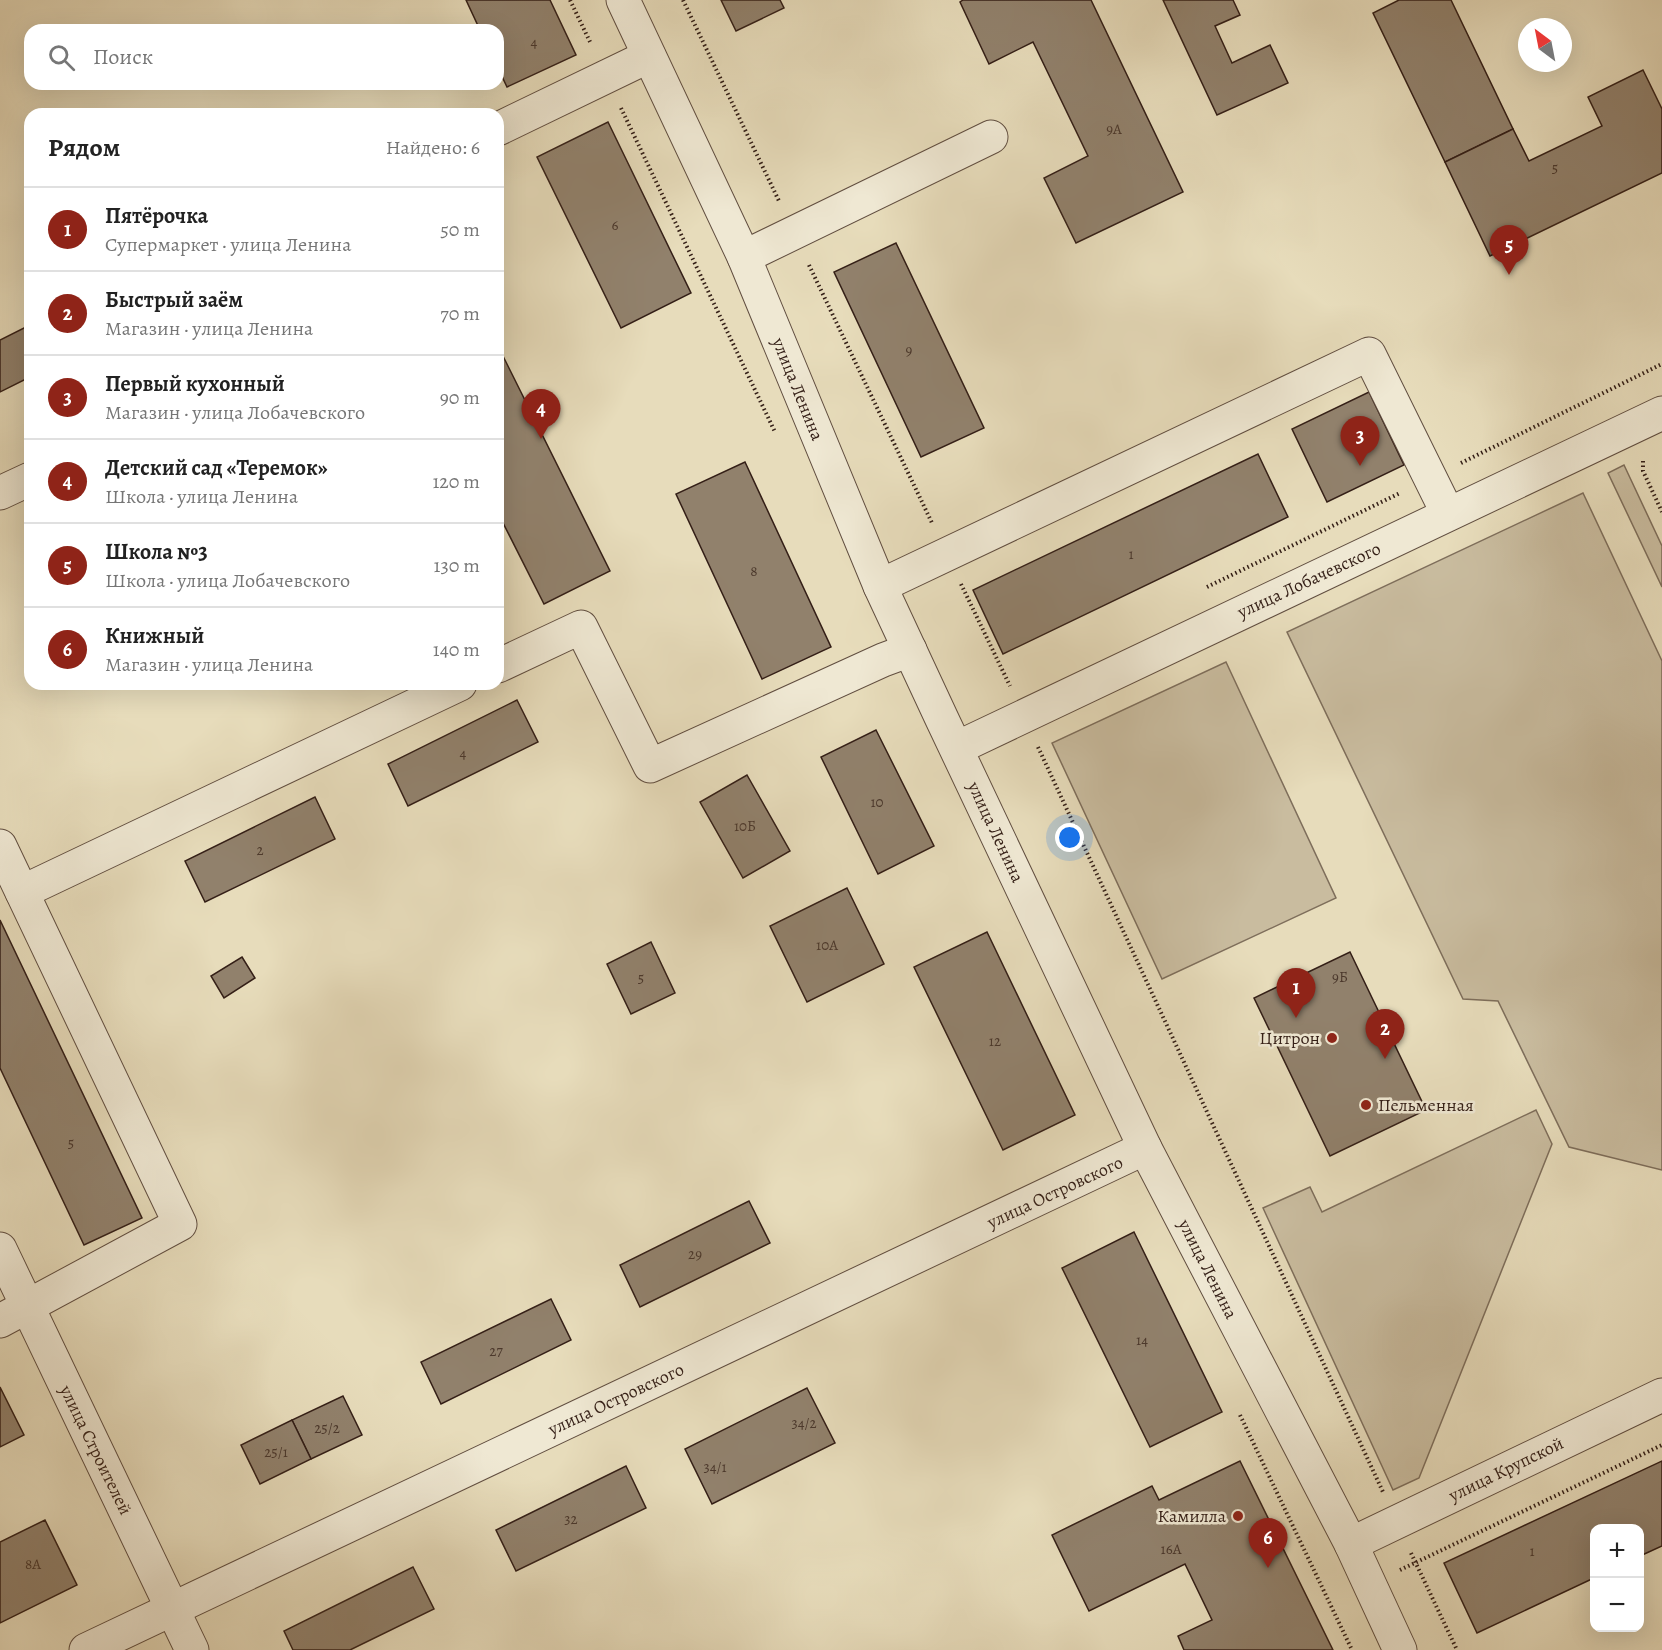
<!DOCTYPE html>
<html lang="ru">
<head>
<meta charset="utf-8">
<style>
  :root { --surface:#fff; --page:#f2f2f2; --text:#222; --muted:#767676; --line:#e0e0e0; --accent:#8f2418 }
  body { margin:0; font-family:Alegreya,serif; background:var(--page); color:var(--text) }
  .controls { position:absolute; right:18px; bottom:18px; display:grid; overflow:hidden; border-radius:12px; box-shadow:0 6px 24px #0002 }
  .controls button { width:54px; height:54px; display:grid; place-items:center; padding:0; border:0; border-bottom:2px solid var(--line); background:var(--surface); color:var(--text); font:30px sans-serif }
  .compass { position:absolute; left:1518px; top:18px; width:54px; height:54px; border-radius:50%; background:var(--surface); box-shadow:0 6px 24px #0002; rotate:328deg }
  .you { position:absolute; left:1070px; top:838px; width:21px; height:21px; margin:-15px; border:4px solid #fff; border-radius:50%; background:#1a73e8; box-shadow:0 0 0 9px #1a73e833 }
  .badge { display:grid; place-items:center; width:39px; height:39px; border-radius:50%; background:var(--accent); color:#fff; font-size:20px; font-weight:700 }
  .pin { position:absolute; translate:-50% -50px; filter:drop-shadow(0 2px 3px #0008) }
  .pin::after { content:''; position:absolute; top:32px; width:21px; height:18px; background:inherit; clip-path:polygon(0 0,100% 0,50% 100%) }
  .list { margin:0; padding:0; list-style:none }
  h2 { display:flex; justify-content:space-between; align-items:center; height:78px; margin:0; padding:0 24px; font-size:26px }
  h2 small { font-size:20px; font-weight:400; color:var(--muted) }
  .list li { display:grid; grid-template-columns:39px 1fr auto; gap:18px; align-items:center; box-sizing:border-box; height:84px; padding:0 24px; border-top:2px solid var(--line) }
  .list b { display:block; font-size:22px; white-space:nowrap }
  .list p { margin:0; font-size:20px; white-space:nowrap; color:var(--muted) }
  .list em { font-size:20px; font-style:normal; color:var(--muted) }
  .icon { flex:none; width:33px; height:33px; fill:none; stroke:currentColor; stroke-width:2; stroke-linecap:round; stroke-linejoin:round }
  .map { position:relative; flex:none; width:1662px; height:1650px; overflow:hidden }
  .search { position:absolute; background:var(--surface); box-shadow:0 6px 24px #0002; left:24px; top:24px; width:480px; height:66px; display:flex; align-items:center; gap:15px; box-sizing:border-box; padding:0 21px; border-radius:18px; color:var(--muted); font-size:22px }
  .panel { position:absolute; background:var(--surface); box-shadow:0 6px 24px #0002; left:24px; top:108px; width:480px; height:582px; border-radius:18px }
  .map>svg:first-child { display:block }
</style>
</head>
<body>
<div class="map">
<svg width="1662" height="1650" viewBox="0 0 1662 1650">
  <rect width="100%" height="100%" fill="#e7dcbb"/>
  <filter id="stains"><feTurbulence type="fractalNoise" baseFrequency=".00333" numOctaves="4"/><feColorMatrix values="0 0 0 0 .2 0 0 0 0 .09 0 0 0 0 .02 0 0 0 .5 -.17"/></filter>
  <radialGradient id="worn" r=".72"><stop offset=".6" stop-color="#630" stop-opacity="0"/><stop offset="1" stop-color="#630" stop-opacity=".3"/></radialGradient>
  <g fill="#c9bc9f" stroke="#7e6e5b" stroke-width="1.5">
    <path d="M 1624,465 L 1662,546 L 1662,587 L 1608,473 Z"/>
    <path d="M 1583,493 L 1662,661 L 1662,1170 L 1569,1147 L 1498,1001 L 1463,999 L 1287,632 Z"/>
    <path d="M 1226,662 L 1336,898 L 1162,979 L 1052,743 Z"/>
    <path d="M 1536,1110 L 1552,1144 L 1419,1478 L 1393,1490 L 1263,1208 L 1310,1187 L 1322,1212 Z"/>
  </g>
  <g fill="#91816c" stroke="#341f17" stroke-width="1.5">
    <path d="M 466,0 L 550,0 L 576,55 L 507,87 L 498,68 L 498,30 L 480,30 Z"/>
    <path d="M 721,0 L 780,0 L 784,8 L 736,31 Z"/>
    <path d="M 963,0 L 1091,0 L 1183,192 L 1076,243 L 1044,178 L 1088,156 L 1033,42 L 989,64 L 960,2 Z"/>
    <path d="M 1163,0 L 1233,0 L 1240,15 L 1215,26 L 1232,63 L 1270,45 L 1288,83 L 1217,115 Z"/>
    <path d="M 1399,0 L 1451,0 L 1513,129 L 1445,162 L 1373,13 Z"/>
    <path d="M 1643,70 L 1662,109 L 1662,173 L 1490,256 L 1445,162 L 1513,129 L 1529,161 L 1602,126 L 1588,97 Z"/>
    <path d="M 608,122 L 691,293 L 621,328 L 537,157 Z"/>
    <path d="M 896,243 L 984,428 L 921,457 L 834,272 Z"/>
    <path d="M 30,325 L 30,377 L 0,392 L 0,340 Z"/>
    <path d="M 498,346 L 610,571 L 544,604 L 498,513 Z"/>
    <path d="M 1369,392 L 1404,465 L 1327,502 L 1292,429 Z"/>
    <path d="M 1258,454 L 1288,517 L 1003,654 L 973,590 Z"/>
    <path d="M 745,462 L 831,647 L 762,679 L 676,494 Z"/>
    <path d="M 517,700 L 538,742 L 408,806 L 388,764 Z"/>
    <path d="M 876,730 L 934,846 L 878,874 L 821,757 Z"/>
    <path d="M 747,775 L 790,851 L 743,878 L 700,802 Z"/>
    <path d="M 315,797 L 335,839 L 205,902 L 185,861 Z"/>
    <path d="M 847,888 L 884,964 L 807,1002 L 770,926 Z"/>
    <path d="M 0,920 L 142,1218 L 84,1245 L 0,1068 Z"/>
    <path d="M 987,932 L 1075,1115 L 1003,1150 L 914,967 Z"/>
    <path d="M 651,942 L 675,993 L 631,1014 L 607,964 Z"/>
    <path d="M 1350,952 L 1426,1110 L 1330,1156 L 1254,998 Z"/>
    <path d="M 242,957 L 255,978 L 224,998 L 211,976 Z"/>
    <path d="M 749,1201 L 770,1243 L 640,1307 L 620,1265 Z"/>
    <path d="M 1134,1232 L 1222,1412 L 1150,1447 L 1062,1268 Z"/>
    <path d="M 551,1299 L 571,1340 L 441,1404 L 421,1362 Z"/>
    <path d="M 0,1387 L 24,1435 L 0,1447 Z"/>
    <path d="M 807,1388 L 835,1443 L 712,1504 L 685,1449 Z"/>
    <path d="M 343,1396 L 362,1435 L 311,1459 L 292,1420 Z"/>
    <path d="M 292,1420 L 311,1459 L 260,1484 L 241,1445 Z"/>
    <path d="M 1240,1461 L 1333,1650 L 1184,1650 L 1178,1636 L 1212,1620 L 1185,1564 L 1089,1611 L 1052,1535 L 1152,1486 L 1159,1500 Z"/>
    <path d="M 1662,1461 L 1662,1546 L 1640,1556 L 1640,1528 L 1594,1528 L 1594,1578 L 1477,1633 L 1444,1563 Z"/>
    <path d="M 626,1466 L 646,1508 L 516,1571 L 496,1530 Z"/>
    <path d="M 45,1520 L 77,1585 L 0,1623 L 0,1542 Z"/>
    <path d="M 413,1567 L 434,1609 L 350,1650 L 293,1650 L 284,1631 Z"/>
  </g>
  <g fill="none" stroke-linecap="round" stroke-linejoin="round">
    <g stroke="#614e40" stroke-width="35">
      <g id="minor">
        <path d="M 623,0 L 744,257 L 880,586 L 941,717 L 1145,1148 L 1351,1544 L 1400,1650"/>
        <path d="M 498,129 L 649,56"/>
        <path d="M 744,257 L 991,137"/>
        <path d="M 0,493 L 30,479"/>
        <path d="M 880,586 L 1369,354 L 1448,514"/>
        <path d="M 498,666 L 581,627 L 650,766 L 883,660 L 910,650"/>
        <path d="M 957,748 L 1662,413"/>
        <path d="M 0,846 L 180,1224 L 0,1321"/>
        <path d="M 22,892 L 460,684"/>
        <path d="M 0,1249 L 192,1650"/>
        <path d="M 1351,1544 L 1662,1395"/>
        <path d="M 86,1650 L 1145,1148"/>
      </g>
    </g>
    <g stroke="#341f17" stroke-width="4" stroke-dasharray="1.5 3" stroke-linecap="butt">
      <path d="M 570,0 L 591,44"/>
      <path d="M 683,0 L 779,201"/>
      <path d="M 621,108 L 775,432"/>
      <path d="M 809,265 L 932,523"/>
      <path d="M 1643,461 L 1643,471 L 1662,512"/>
      <path d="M 1461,463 L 1662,364"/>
      <path d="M 961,584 L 1010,686"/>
      <path d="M 1207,587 L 1400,493"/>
      <path d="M 1038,747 L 1383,1492"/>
      <path d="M 1240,1415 L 1352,1650"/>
      <path d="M 1411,1553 L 1457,1650"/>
      <path d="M 1400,1570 L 1662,1445"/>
    </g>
    <use href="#minor" stroke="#efe8d3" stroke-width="33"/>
  </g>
  <g fill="#8f2418" stroke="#efe8d3" stroke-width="2">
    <circle cx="1332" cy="1038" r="6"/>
    <circle cx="1366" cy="1105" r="6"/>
    <circle cx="1238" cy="1516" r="6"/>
  </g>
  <g text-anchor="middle" stroke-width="5" stroke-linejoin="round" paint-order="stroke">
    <g font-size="15" fill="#4b382c">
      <text x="534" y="47">4</text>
      <text x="1114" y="134">9А</text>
      <text x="1555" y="173">5</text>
      <text x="615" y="230">6</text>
      <text x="909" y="355">9</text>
      <text x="1131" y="559">1</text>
      <text x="754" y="576">8</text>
      <text x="463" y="758">4</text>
      <text x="877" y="807">10</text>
      <text x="745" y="831">10Б</text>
      <text x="260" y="855">2</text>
      <text x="827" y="950">10А</text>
      <text x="1340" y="982">9Б</text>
      <text x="641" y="983">5</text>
      <text x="995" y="1046">12</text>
      <text x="71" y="1148">5</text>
      <text x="695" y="1259">29</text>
      <text x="1142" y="1345">14</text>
      <text x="496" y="1356">27</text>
      <text x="804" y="1428">34/2</text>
      <text x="327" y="1433">25/2</text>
      <text x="276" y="1457">25/1</text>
      <text x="715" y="1472">34/1</text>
      <text x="571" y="1524">32</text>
      <text x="1171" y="1554">16А</text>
      <text x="1532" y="1556">1</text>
      <text x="33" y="1569">8А</text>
    </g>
    <g font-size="18" fill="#341f17" stroke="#efe8d3">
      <text transform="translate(798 389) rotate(68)" y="6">улица Ленина</text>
      <text transform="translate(1309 580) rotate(-25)" y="6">улица Лобачевского</text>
      <text transform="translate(996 832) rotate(65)" y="6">улица Ленина</text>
      <text transform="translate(1055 1192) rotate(-25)" y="6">улица Островского</text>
      <text transform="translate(1208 1269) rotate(63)" y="6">улица Ленина</text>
      <text transform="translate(616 1399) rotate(-25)" y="6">улица Островского</text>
      <text transform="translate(96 1450) rotate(64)" y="6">улица Строителей</text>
      <text transform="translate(1506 1469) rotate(-26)" y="6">улица Крупской</text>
    </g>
    <g font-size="18" fill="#341f17" stroke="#efe8d3" text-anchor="end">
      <text x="1320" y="1044">Цитрон</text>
      <text x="1378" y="1111" text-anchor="start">Пельменная</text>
      <text x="1226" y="1522">Камилла</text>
    </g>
  </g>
  <rect width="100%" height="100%" filter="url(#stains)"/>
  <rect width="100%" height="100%" fill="url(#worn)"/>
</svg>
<div class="controls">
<button>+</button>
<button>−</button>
</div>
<svg class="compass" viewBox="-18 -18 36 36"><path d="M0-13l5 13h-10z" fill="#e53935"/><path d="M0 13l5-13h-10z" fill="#767676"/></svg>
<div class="you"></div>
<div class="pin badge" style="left:1296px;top:1018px">1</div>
<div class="pin badge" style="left:1385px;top:1059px">2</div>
<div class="pin badge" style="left:1360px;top:466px">3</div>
<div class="pin badge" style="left:541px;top:439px">4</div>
<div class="pin badge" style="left:1509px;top:275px">5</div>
<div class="pin badge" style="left:1268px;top:1568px">6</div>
<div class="search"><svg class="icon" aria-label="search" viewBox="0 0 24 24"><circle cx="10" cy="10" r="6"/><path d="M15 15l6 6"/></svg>Поиск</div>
<section class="panel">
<h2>Рядом<small>Найдено: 6</small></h2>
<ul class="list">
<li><span class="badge">1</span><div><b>Пятёрочка</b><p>Супермаркет · улица Ленина</p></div><em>50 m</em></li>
<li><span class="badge">2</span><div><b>Быстрый заём</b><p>Магазин · улица Ленина</p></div><em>70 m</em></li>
<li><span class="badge">3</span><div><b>Первый кухонный</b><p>Магазин · улица Лобачевского</p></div><em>90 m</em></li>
<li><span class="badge">4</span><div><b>Детский сад «Теремок»</b><p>Школа · улица Ленина</p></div><em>120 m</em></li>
<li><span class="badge">5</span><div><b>Школа №3</b><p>Школа · улица Лобачевского</p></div><em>130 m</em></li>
<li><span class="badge">6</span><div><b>Книжный</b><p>Магазин · улица Ленина</p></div><em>140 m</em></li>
</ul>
</section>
</div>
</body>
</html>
